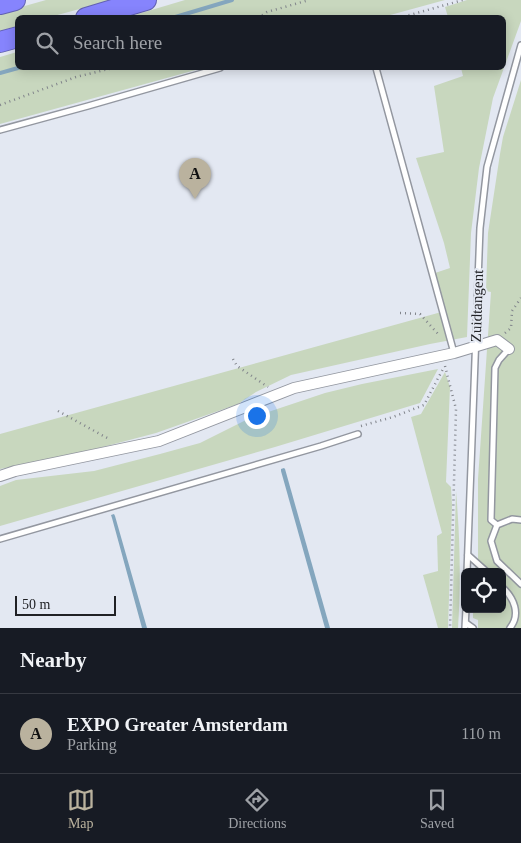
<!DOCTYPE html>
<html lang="en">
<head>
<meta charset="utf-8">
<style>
  :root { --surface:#171b24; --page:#20242c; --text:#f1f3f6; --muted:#9ea1a6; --line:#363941; --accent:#bab29e }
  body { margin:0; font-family:"Times New Roman",serif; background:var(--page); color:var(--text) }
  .controls { position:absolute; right:15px; bottom:15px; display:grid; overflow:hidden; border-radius:8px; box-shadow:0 2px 12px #0003 }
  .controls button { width:45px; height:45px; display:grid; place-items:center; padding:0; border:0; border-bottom:1px solid var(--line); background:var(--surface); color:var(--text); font:25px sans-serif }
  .scale { position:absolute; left:15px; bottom:12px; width:101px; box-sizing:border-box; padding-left:5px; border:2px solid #202125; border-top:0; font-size:14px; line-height:18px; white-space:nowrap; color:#202125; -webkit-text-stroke:4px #e3e8f2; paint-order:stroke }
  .you { position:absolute; left:256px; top:415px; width:18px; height:18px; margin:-12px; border:4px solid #fff; border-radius:50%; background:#1a73e8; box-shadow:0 0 0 8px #1a73e833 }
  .badge { display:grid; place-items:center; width:32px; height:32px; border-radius:50%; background:var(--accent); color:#111; font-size:16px; font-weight:700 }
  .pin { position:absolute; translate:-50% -41px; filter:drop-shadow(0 1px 2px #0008) }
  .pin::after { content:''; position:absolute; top:26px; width:18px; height:15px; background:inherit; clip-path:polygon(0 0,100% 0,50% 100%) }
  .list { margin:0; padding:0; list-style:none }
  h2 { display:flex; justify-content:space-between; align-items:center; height:65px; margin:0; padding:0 20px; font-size:21px }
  h2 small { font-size:16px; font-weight:400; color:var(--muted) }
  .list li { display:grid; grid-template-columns:32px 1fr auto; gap:15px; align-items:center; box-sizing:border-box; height:80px; padding:0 20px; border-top:1px solid var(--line) }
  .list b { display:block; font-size:19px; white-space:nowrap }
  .list p { margin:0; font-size:16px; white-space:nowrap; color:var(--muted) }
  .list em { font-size:16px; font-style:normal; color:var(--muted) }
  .icon { flex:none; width:28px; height:28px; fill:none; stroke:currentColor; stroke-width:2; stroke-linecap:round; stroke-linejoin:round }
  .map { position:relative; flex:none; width:521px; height:628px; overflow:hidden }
  .search { position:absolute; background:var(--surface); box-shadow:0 2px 12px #0003; left:15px; right:15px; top:15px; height:55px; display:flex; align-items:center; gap:12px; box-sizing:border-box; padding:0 18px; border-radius:8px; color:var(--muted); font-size:19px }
  .sheet { height:145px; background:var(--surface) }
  nav { display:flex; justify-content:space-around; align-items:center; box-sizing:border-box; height:70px; border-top:1px solid var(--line); background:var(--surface); font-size:14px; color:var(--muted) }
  nav a { display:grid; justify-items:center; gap:2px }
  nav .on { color:var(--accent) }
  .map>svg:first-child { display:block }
</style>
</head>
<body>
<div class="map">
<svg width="521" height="628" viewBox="0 0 521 628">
  <rect width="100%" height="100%" fill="#e3e8f2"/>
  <g fill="#c8d7be">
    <path d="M 46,0 L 113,0 L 50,17 L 18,18 L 17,26 L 0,31 L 0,13 Z"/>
    <path d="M 185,0 L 445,0 L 383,17 L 128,17 Z"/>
    <path d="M 467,0 L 521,0 L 521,21 L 493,98 L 479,168 L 471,233 L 467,337 L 430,344 L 291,375 L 256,392 L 238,404 L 156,433 L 80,453 L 0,469 L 0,434 L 445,311 L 435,273 L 450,268 L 444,243 L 416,158 L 444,152 L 434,86 L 463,76 L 461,68 L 504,68 L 504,18 L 448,17 L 445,7 Z"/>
    <path d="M 17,52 L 18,68 L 203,68 L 0,124 L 0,57 Z"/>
    <path d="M 521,80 L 521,628 L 478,628 L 478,620 L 473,618 L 473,609 L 502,609 L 502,572 L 475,572 L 475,567 L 478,569 L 478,479 L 491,292 L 486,291 L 488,233 L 500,154 L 503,137 Z"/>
    <path d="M 438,369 L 420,403 L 275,447 L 0,526 L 0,486 L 16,480 L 94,471 L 160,454 L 200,443 L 250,418 L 325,393 L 362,384 Z"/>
    <path d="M 445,372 L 450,387 L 446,482 L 451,487 L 452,505 L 448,628 L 438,628 L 423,575 L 438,571 L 437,536 L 442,533 L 411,417 L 421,414 Z"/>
    <path d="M 456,491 C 460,537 461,582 458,628 L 452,628 Z"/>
  </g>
  <g fill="#84a6be">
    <path d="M 284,468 L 285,469 L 330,628 L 325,628 L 281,471 L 281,469 Z"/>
    <path d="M 114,514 L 115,516 L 147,628 L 142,628 L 112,518 L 111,515 Z"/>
  </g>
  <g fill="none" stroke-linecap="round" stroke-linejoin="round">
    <g stroke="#84a6be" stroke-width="4">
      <path d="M 172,18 L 232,0"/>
      <path d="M 0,73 L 18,68"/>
    </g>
    <g stroke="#9397a0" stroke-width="8">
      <g id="lane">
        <path d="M 376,68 L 454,353"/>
        <path d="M 0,130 L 88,106 L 220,68"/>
        <path d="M 521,520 L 512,519 L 497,525 L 491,541 L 497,561 L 521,584"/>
        <path d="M 497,525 L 491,520 L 495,368 L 499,360 L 509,349"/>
        <path d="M 0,539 L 321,446 L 358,434"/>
        <path d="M 468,555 L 487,572"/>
        <path d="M 467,572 L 480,228 L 487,167 L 521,45"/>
        <path d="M 502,587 C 514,598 521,614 510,628"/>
        <path d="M 466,623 L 473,628"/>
        <path d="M 465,628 L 466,609"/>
      </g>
    </g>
    <g stroke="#9397a0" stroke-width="12">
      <path id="street" d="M 0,476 L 15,471 L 159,441 L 294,388 L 454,353 L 497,340 L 509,349"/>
    </g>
    <g stroke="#6261b1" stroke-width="22">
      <g id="highway">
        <path d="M 0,4 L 15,0"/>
        <path d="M 86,18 L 146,0"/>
        <path d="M 0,42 L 18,37"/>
      </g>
    </g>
    <g stroke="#81848b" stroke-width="2.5" stroke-dasharray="1 4" stroke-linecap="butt">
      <path d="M 258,18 L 267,12 L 309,0"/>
      <path d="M 399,18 L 463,0"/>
      <path d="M 0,105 L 76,77 L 113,68"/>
      <path d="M 400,313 L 420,314 L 439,335"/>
      <path d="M 505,333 L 511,328 L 512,311 L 521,298"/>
      <path d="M 233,359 L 237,366 L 268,387"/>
      <path d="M 445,366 L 456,409 L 450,628"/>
      <path d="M 58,411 L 109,439"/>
      <path d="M 361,426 L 393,417 L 424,405 L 444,367"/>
    </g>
    <use href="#lane" stroke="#fff" stroke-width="5"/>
    <use href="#street" stroke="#fff" stroke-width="10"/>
    <use href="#highway" stroke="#8684fd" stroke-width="20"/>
  </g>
  <g text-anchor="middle" stroke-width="4" stroke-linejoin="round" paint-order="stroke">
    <g font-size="15" fill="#202125" stroke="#e3e8f2">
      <text transform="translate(477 306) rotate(-88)" y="5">Zuidtangent</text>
    </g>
  </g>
</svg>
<div class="controls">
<button><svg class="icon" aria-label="locate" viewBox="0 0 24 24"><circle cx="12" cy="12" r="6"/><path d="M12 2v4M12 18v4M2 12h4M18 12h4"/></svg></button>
</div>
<div class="scale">50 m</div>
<div class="you"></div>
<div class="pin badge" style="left:195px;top:199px">A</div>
<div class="search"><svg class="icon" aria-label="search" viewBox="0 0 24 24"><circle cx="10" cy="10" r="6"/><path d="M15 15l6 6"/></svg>Search here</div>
</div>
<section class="sheet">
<h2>Nearby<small></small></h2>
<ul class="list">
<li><span class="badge">A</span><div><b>EXPO Greater Amsterdam</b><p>Parking</p></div><em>110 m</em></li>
</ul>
</section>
<nav>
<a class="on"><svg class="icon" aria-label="map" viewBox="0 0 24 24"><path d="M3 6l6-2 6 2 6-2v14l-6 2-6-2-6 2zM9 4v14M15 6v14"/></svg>Map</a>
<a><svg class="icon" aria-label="directions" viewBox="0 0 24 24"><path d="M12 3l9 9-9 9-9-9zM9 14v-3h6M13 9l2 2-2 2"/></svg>Directions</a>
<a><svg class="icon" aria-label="saved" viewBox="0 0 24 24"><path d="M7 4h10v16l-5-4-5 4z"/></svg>Saved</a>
</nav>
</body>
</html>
